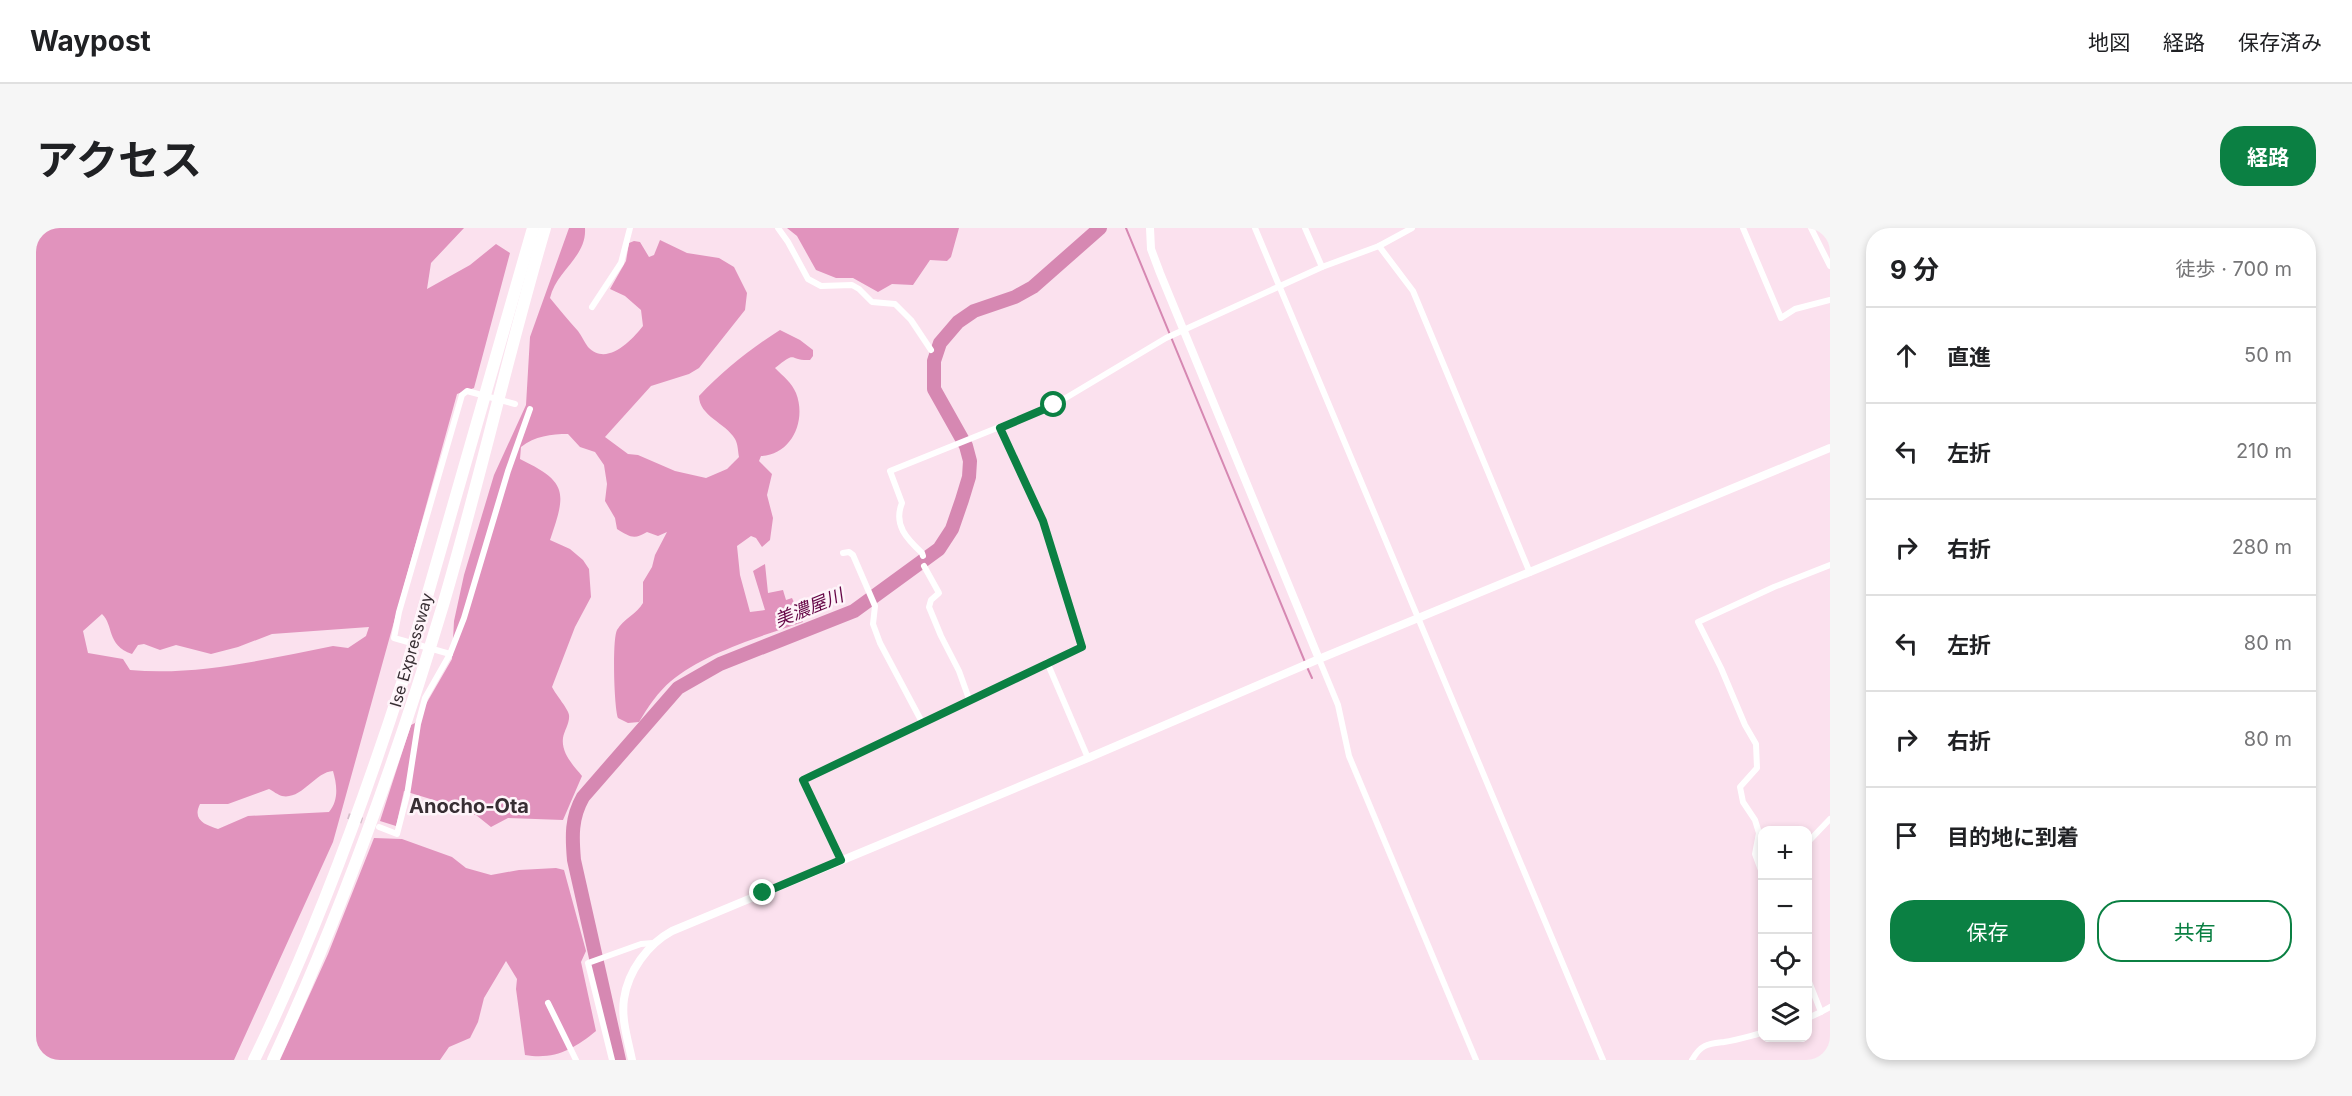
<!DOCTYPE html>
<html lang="ja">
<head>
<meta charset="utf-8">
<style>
  :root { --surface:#fff; --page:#f6f6f6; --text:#202124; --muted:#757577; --line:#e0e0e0; --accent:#0b8043 }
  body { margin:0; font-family:Inter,"Noto Sans JP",sans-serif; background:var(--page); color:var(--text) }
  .controls { position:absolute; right:18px; bottom:18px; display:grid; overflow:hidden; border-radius:12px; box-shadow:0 3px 9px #0003 }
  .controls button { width:54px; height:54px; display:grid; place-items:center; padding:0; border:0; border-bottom:2px solid var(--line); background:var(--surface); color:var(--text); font:30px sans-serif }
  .stop { position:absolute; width:18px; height:18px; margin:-14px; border:4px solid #0b8043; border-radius:50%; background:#fff }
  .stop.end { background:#0b8043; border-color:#fff; box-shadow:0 2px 6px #0008 }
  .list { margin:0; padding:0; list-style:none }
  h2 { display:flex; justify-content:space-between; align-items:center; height:78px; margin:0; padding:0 24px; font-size:26px }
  h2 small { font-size:20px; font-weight:400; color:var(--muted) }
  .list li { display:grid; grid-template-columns:39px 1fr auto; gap:18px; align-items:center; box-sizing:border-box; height:96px; padding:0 24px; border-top:2px solid var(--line) }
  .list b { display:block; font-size:22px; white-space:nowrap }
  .list em { font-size:20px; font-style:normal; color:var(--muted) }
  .actions { display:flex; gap:12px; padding:18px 24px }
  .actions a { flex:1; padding:14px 0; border:2px solid var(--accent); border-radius:24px; text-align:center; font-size:21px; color:var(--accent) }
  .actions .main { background:var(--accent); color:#fff }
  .icon { flex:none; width:33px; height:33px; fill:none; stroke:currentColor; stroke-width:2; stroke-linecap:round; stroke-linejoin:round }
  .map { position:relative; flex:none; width:1794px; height:832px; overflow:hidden; border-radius:24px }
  header { display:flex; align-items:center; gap:36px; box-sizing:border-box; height:84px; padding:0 30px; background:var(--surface); border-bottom:2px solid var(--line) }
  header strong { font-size:28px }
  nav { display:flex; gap:33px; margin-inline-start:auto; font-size:21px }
  .intro { display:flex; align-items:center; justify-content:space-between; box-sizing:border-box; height:144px; padding:0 36px }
  h1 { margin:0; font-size:42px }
  .button { padding:15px 27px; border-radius:24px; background:var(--accent); color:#fff; font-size:21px; font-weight:700 }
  main { display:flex; gap:36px; padding:0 36px }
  aside { flex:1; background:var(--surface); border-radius:24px; box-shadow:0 3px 9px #0003 }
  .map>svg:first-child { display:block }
</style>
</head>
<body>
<header>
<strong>Waypost</strong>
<nav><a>地図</a><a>経路</a><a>保存済み</a></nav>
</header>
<div class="intro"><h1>アクセス</h1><a class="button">経路</a></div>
<main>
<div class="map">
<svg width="1794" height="832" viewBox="0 0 1794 832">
  <rect width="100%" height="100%" fill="#fbe1ee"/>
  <g fill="#e193bd" fill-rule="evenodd">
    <path d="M 0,0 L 428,0 L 395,35 L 391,61 L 434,37 L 460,16 L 474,25 L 438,160 L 421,166 L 297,614 L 198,832 L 0,832 ZM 66,386 C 78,397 70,417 96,426 L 102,417 L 108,416 L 124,422 L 140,417 L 175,426 L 202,419 L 236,406 L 333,399 L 330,408 L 312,420 L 297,418 C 230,431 163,448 94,442 L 87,431 L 52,425 L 47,403 ZM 297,543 C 301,557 303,572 293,584 L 212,588 L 182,601 C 169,597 156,592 164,576 L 192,576 L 233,561 C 237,563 242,567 246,568 C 266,572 279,544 297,543 Z"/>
    <path d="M 533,0 L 549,0 C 551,29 520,43 514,70 C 523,81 532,92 542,103 C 546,108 548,114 552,119 C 571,139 596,112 607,98 L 605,82 L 589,68 L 574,61 L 590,33 L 593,15 L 598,13 L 604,14 L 613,29 L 618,27 L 624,12 L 651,25 L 683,30 L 698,39 L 711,65 L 709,82 L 663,140 L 653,146 L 615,158 L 569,209 L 592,226 L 602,227 L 639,243 L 670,250 L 691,241 L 703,229 C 702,224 702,216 699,211 C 690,195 663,188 663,168 C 688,142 714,121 744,102 L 764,112 L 777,122 L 777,128 L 774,132 C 752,133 762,121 739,140 C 747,148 756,155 760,165 C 771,193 755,227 725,228 L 723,233 L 736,246 L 731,267 L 737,290 L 734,312 L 726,319 L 720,310 L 715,308 L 701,318 L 704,347 L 714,384 L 729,382 L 717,343 L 729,336 L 732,365 L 747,362 L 750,372 L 756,370 L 767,394 C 726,408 668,425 635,453 C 622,464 612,479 603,494 L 592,495 L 582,490 C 578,480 576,411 581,402 C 587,391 601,386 607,375 L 607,354 L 616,339 L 619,327 L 631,304 L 622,308 L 611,304 C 598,312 594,309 581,301 L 579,290 L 569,273 L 571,256 L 568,237 L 559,224 L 544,219 L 532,206 C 515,206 499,208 485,219 L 484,231 C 531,254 531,263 514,312 L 534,321 L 547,332 L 553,341 L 555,369 L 539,399 L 516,459 C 520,467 533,482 533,487 C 534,495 528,503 527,510 C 525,525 537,537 546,548 L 527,592 L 472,590 L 455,599 L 440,587 L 409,581 L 401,573 L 368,563 L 360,598 L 344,593 L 375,497 L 379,495 L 416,431 L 418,393 L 428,347 L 458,247 L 490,177 L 494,109 Z"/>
    <path d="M 751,0 L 923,0 L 915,29 L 911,33 L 894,32 L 877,57 L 856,56 L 842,64 L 817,50 L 800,50 L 780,42 L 761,8 Z"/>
    <path d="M 338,610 L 366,611 L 416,629 L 430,640 L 455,647 L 483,642 L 520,640 L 528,642 L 550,723 L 545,734 L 560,803 C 538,821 519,832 489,827 L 480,761 L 481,751 L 470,733 L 448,770 L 442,794 L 434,810 L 413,819 L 404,832 L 244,832 L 292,726 Z"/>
  </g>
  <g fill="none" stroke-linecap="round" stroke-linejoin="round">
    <g stroke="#d688b2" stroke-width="2">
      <path d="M 1090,0 L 1269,434"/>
      <path d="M 1271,439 L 1276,450"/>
    </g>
    <path stroke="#d688b2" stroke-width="14" d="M 583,832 L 538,632 C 536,609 535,590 547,569 L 642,460 L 684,436 L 818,383 L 903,321 L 916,301 L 926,272 L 933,249 L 934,233 L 930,218 L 898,161 L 898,133 L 904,115 L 922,94 L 938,83 L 979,69 L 997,59 L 1064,0"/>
    <path stroke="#d4bdc9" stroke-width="6" stroke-dasharray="6 3" stroke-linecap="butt" d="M 312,588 L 337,596"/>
    <g stroke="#fff" stroke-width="6">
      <path d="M 742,0 L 752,14 L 772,51 L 785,58 L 816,57 L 823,61 L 836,74 L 859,76 L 875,92 L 895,122"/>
      <path d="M 1219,0 L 1567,832"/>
      <path d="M 1269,0 L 1286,39"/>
      <path d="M 1707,0 L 1745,90 L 1759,81 L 1794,72"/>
      <path d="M 1775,0 L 1794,38"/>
      <path d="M 1343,18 L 1377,63 L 1494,345"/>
      <path d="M 556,79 L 585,35 L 594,0"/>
      <path d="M 807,325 L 813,324 L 817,327 L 839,378 L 837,396 L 844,415 L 887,496"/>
      <path d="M 887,328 L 886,325 C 871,311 857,297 866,275 L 854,243 L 1018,177 L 1130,110 L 1286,39 L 1343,18 L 1376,0"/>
      <path d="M 888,338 L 903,365 L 895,372 L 893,379 L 905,408 L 923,443 L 933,471"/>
      <path d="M 414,426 L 358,410 L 363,384 L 426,167 L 431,163 L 479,176"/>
      <path d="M 1283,431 L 1302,477 L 1313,528 L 1440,832"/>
      <path d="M 1011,434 L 1052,530"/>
      <path d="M 343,599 L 361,606 L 371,567 L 382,496 L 389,470 L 414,426 L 428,390 L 472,243 L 494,181"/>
      <path d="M 1772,614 L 1794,591"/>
      <path d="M 805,632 L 767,552 L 1046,419 L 1007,293 L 964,200"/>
      <path d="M 1726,645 L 1719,626 L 1723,605 L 1719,592 L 1707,574 L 1704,559 L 1721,540 L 1720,516 L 1709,497 L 1685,440 L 1662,394 L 1738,359 L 1794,337"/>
      <path d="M 1772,751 L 1785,784 L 1794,779"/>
      <path d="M 512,775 L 540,832"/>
      <path d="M 1772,790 L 1785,784"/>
      <path d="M 576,832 L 552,735 L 605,716 L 617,715"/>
      <path d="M 1656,832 C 1665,816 1672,816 1688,814 C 1701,812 1714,808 1726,805"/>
    </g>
    <g stroke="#fff" stroke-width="8">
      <path d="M 1114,0 L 1115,21 L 1124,45 L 1283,431"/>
      <path d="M 596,832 C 592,812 585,791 588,771 C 592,743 612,716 636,703 L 1052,530 L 1283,431 L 1794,220"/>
    </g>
    <g stroke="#fff" stroke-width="12">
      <path d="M 218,832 C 278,709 325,582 367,452 L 497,0"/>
      <path d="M 237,832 C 305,685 360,533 407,377 C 444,252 472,125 509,0"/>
    </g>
  </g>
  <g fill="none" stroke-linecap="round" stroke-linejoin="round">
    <path stroke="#0b8043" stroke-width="8" d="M 727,665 L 805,632 L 767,552 L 1046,419 L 1007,293 L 964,200 L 1018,177"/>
  </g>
  <g text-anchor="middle" stroke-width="5" stroke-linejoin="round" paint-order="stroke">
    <g font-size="16" fill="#372e33" stroke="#fef4f9">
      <text transform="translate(375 422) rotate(-74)" y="6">Ise Expressway</text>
    </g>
    <g font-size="18" font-style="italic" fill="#660747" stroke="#fef4f9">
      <text transform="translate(773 380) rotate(-22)" y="6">美濃屋川</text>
    </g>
    <g font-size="20" font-weight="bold" fill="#372e33" stroke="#fef4f9">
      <text x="433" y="585">Anocho-Ota</text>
    </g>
  </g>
</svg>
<div class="controls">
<button>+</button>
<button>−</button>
<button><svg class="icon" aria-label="locate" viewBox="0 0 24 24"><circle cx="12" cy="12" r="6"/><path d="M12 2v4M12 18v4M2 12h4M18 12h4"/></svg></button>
<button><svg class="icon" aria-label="layers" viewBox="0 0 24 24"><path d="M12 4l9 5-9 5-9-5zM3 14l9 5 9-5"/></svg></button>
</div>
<div class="stop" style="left:1018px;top:177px"></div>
<div class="stop end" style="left:727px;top:665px"></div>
</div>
<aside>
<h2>9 分<small>徒歩 · 700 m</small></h2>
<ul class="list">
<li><svg class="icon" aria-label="ahead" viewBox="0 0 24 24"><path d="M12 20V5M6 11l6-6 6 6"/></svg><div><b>直進</b></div><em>50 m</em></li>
<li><svg class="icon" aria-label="left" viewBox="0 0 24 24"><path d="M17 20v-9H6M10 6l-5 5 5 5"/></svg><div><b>左折</b></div><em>210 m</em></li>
<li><svg class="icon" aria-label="right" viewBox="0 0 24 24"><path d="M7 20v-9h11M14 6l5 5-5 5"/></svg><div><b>右折</b></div><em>280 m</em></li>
<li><svg class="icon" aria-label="left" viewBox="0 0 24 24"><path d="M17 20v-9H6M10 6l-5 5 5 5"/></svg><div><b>左折</b></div><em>80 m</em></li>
<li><svg class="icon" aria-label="right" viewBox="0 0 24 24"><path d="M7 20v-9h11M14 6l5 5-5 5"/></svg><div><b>右折</b></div><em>80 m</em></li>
<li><svg class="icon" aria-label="arrive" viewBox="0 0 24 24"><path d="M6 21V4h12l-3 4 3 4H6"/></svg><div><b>目的地に到着</b></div></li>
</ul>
<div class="actions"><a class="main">保存</a><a>共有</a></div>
</aside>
</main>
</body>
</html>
